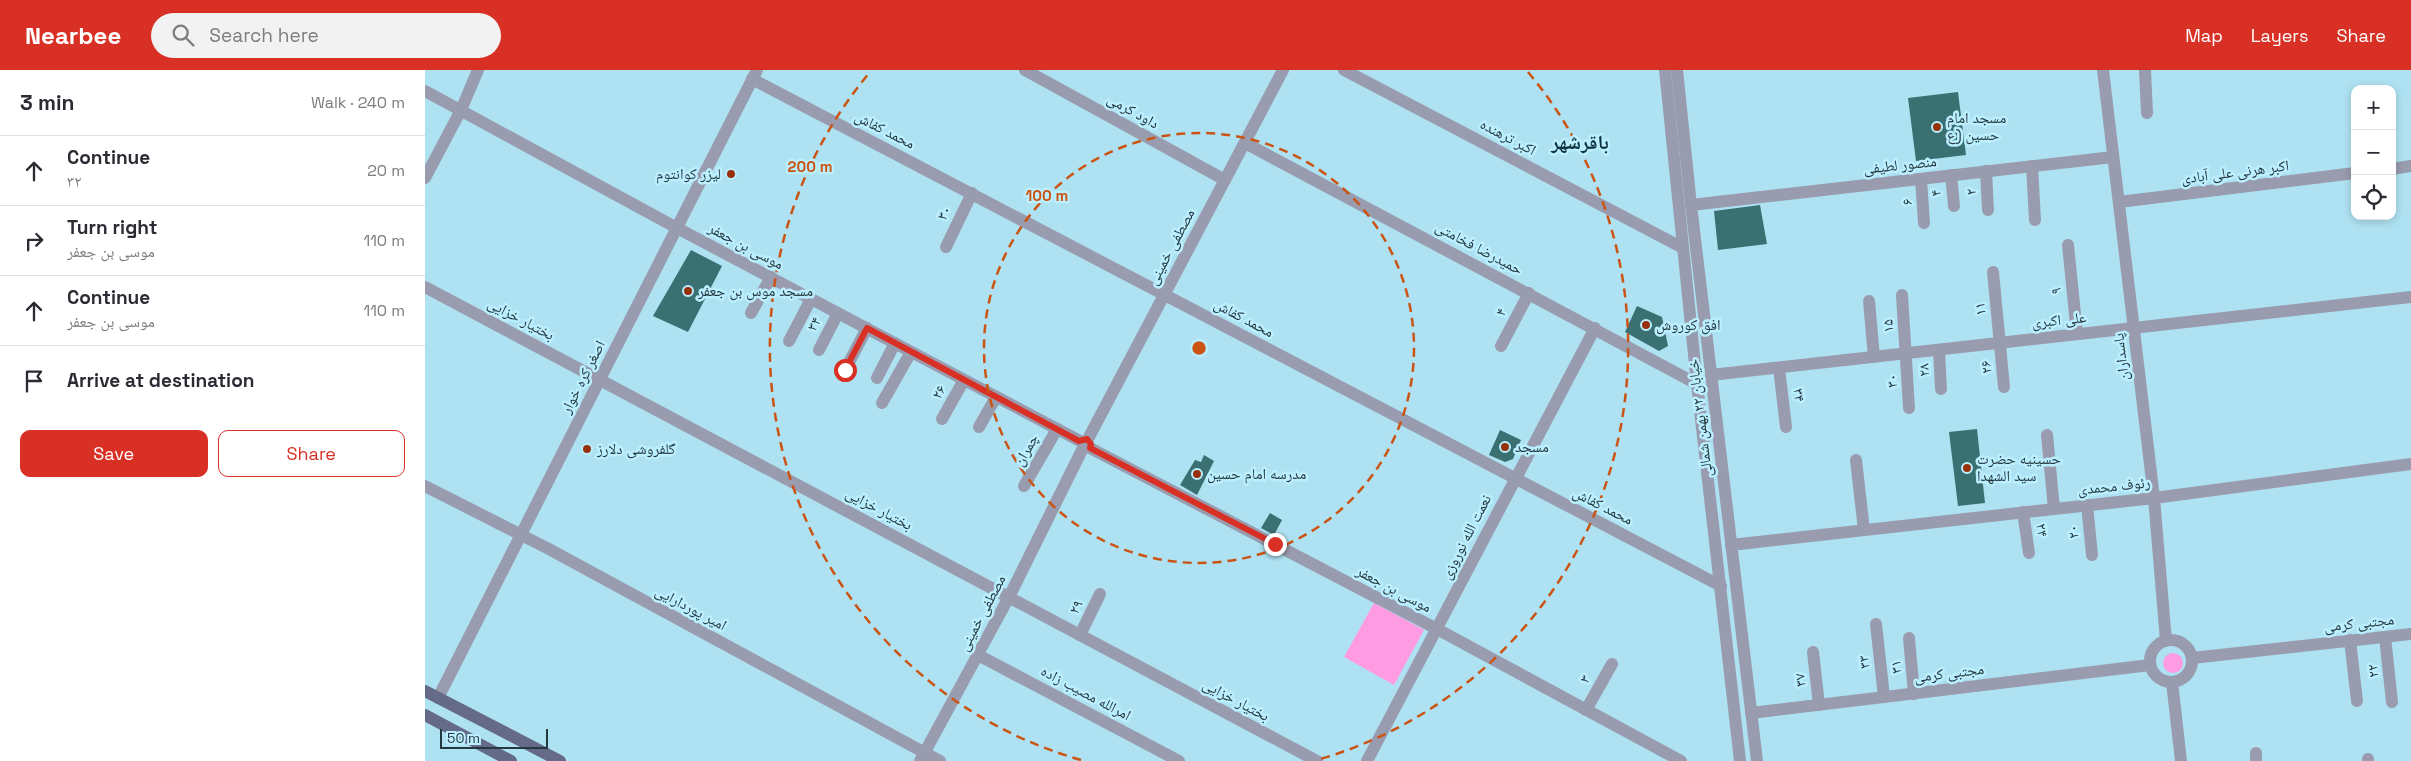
<!DOCTYPE html>
<html lang="en">
<head>
<meta charset="utf-8">
<style>
  :root { --surface:#fff; --page:#f2f2f3; --text:#2b2b33; --muted:#7c7c81; --line:#e1e1e2; --accent:#d93025 }
  body { margin:0; font-family:"Space Grotesk","Noto Naskh Arabic",sans-serif; background:var(--page); color:var(--text) }
  .controls { position:absolute; right:15px; top:15px; display:grid; overflow:hidden; border-radius:10px; box-shadow:0 2px 8px #0003 }
  .controls button { width:45px; height:45px; display:grid; place-items:center; padding:0; border:0; border-bottom:1px solid var(--line); background:var(--surface); color:var(--text); font:25px sans-serif }
  .scale { position:absolute; left:15px; bottom:12px; width:108px; box-sizing:border-box; padding-left:5px; border:2px solid #24393f; border-top:0; font-size:14px; line-height:18px; white-space:nowrap; color:#24393f; -webkit-text-stroke:4px #bbefff; paint-order:stroke }
  .stop { position:absolute; width:15px; height:15px; margin:-11px; border:4px solid #d93025; border-radius:50%; background:#fff }
  .stop.end { background:#d93025; border-color:#fff; box-shadow:0 1px 5px #0008 }
  .list { margin:0; padding:0; list-style:none }
  h2 { display:flex; justify-content:space-between; align-items:center; height:65px; margin:0; padding:0 20px; font-size:21px }
  h2 small { font-size:16px; font-weight:400; color:var(--muted) }
  .list li { display:grid; grid-template-columns:32px 1fr auto; gap:15px; align-items:center; box-sizing:border-box; height:70px; padding:0 20px; border-top:1px solid var(--line) }
  .list b { display:block; font-size:19px; white-space:nowrap }
  .list p { margin:0; font-size:16px; white-space:nowrap; color:var(--muted) }
  .list em { font-size:16px; font-style:normal; color:var(--muted) }
  .actions { display:flex; gap:10px; padding:15px 20px }
  .actions a { flex:1; padding:11px 0; border:1px solid var(--accent); border-radius:10px; text-align:center; font-size:18px; color:var(--accent) }
  .actions .main { background:var(--accent); color:#fff }
  .icon { flex:none; width:28px; height:28px; fill:none; stroke:currentColor; stroke-width:2; stroke-linecap:round; stroke-linejoin:round }
  .map { position:relative; flex:none; width:1986px; height:691px; overflow:hidden }
  header { display:flex; align-items:center; gap:30px; box-sizing:border-box; height:70px; padding:0 25px; background:var(--accent); color:#fff }
  header strong { font-size:24px }
  nav { display:flex; gap:28px; margin-inline-start:auto; font-size:18px }
  .search { width:350px; height:45px; background:var(--page); display:flex; align-items:center; gap:12px; box-sizing:border-box; padding:0 18px; border-radius:28px; color:var(--muted); font-size:19px }
  main { display:flex }
  aside { flex:1; background:var(--surface) }
  .map>svg:first-child { display:block }
</style>
</head>
<body>
<header>
<strong>Nearbee</strong>
<div class="search"><svg class="icon" aria-label="search" viewBox="0 0 24 24"><circle cx="10" cy="10" r="6"/><path d="M15 15l6 6"/></svg>Search here</div>
<nav><a>Map</a><a>Layers</a><a>Share</a></nav>
</header>
<main>
<aside>
<h2>3 min<small>Walk · 240 m</small></h2>
<ul class="list">
<li><svg class="icon" aria-label="ahead" viewBox="0 0 24 24"><path d="M12 20V5M6 11l6-6 6 6"/></svg><div><b>Continue</b><p>۳۲</p></div><em>20 m</em></li>
<li><svg class="icon" aria-label="right" viewBox="0 0 24 24"><path d="M7 20v-9h11M14 6l5 5-5 5"/></svg><div><b>Turn right</b><p>موسی بن جعفر</p></div><em>110 m</em></li>
<li><svg class="icon" aria-label="ahead" viewBox="0 0 24 24"><path d="M12 20V5M6 11l6-6 6 6"/></svg><div><b>Continue</b><p>موسی بن جعفر</p></div><em>110 m</em></li>
<li><svg class="icon" aria-label="arrive" viewBox="0 0 24 24"><path d="M6 21V4h12l-3 4 3 4H6"/></svg><div><b>Arrive at destination</b></div></li>
</ul>
<div class="actions"><a class="main">Save</a><a>Share</a></div>
</aside>
<div class="map">
<svg width="1986" height="691" viewBox="0 0 1986 691">
  <rect width="100%" height="100%" fill="#aee2f2"/>
  <g fill="#fe9be3">
    <path d="M 949,533 L 999,560 L 969,615 L 919,587 Z"/>
    <circle cx="1748" cy="593" r="10"/>
  </g>
  <g fill="#3a7071">
    <path d="M 1533,22 L 1541,85 L 1491,91 L 1483,28 Z"/>
    <path d="M 1335,135 L 1342,174 L 1293,180 L 1289,141 Z"/>
    <path d="M 266,180 L 297,196 L 263,262 L 228,246 Z"/>
    <path d="M 1212,236 L 1237,247 L 1243,276 L 1234,281 L 1200,262 Z"/>
    <path d="M 1552,359 L 1560,433 L 1533,436 L 1524,362 Z"/>
    <path d="M 1075,360 L 1096,370 L 1088,389 L 1080,392 L 1064,385 Z"/>
    <path d="M 779,385 L 789,391 L 772,425 L 755,415 L 770,390 L 776,392 Z"/>
    <path d="M 845,443 L 857,450 L 849,465 L 836,458 Z"/>
  </g>
  <g fill="none" stroke-linecap="round" stroke-linejoin="round">
    <g stroke="#999cae" stroke-width="12">
      <path d="M 600,0 L 800,110"/>
      <path d="M 919,0 L 1258,178"/>
      <path d="M 1240,0 L 1272,314 L 1315,691"/>
      <path d="M 1252,0 L 1266,135 L 1332,691"/>
      <path d="M 1678,0 L 1729,428 L 1741,571"/>
      <path d="M 1720,0 L 1722,43"/>
      <path d="M 327,9 L 1296,516"/>
      <path d="M 0,21 L 252,158 L 655,371"/>
      <path d="M 820,73 L 1272,314"/>
      <path d="M 1607,96 L 1610,150"/>
      <path d="M 1967,99 L 1986,96"/>
      <path d="M 1561,101 L 1563,140"/>
      <path d="M 1526,105 L 1529,136"/>
      <path d="M 0,108 L 36,40 L 53,0"/>
      <path d="M 1496,109 L 1499,153"/>
      <path d="M 1694,132 L 1930,103"/>
      <path d="M 1266,135 L 1688,87"/>
      <path d="M 1643,175 L 1652,264"/>
      <path d="M 521,177 L 547,123"/>
      <path d="M 1568,202 L 1579,317"/>
      <path d="M 0,217 L 892,691"/>
      <path d="M 1477,225 L 1484,338"/>
      <path d="M 1444,231 L 1449,287"/>
      <path d="M 326,243 L 346,207"/>
      <path d="M 364,271 L 386,229"/>
      <path d="M 1076,276 L 1104,223"/>
      <path d="M 394,280 L 413,243"/>
      <path d="M 1514,280 L 1516,319"/>
      <path d="M 1354,298 L 1361,357"/>
      <path d="M 420,300 L 442,258"/>
      <path d="M 1286,305 L 1986,227"/>
      <path d="M 452,308 L 470,273"/>
      <path d="M 457,333 L 486,282"/>
      <path d="M 517,349 L 539,310"/>
      <path d="M 554,357 L 571,327"/>
      <path d="M 1622,365 L 1629,439"/>
      <path d="M 663,369 L 858,0"/>
      <path d="M 665,378 L 1012,559 L 1256,691"/>
      <path d="M 1431,390 L 1439,460"/>
      <path d="M 0,416 L 122,478 L 515,691"/>
      <path d="M 599,416 L 632,359"/>
      <path d="M 1662,435 L 1667,485"/>
      <path d="M 1598,442 L 1604,483"/>
      <path d="M 1306,475 L 1729,428 L 1986,394"/>
      <path d="M 1451,554 L 1459,627"/>
      <path d="M 655,565 L 675,524"/>
      <path d="M 1960,567 L 1967,632"/>
      <path d="M 1484,568 L 1489,624"/>
      <path d="M 1925,570 L 1932,631"/>
      <circle cx="1746" cy="591" r="21"/>
      <path d="M 1388,582 L 1394,635"/>
      <path d="M 553,585 L 754,691"/>
      <path d="M 1767,588 L 1986,564"/>
      <path d="M 1747,612 L 1756,691"/>
      <path d="M 13,628 L 332,0"/>
      <path d="M 1161,640 L 1187,594"/>
      <path d="M 1326,643 L 1725,595"/>
      <path d="M 1831,683 L 1831,691"/>
      <path d="M 1943,689 L 1943,691"/>
      <path d="M 495,691 L 584,527 L 657,380"/>
      <path d="M 942,691 L 1170,258"/>
    </g>
    <g stroke="#656a89" stroke-width="12">
      <path d="M 0,621 L 135,691"/>
      <path d="M 0,645 L 86,691"/>
    </g>
  </g>
  <g fill="none" stroke-linecap="round" stroke-linejoin="round">
    <path stroke="#d93025" stroke-width="6" d="M 420,300 L 442,258 L 654,371 L 662,369 L 666,374 L 665,378 L 850,474"/>
  </g>
  <g fill="none" stroke="#cb5414" stroke-width="2.5" stroke-dasharray="9 6">
    <circle cx="774" cy="278" r="215"/>
    <path d="M656 690A429 429 0 0 1 445 2M1103 2A429 429 0 0 1 892 690"/>
  </g>
  <g fill="#97300b" stroke="#bbefff" stroke-width="2">
    <circle cx="1512" cy="57" r="5"/>
    <circle cx="306" cy="104" r="5"/>
    <circle cx="263" cy="221" r="5"/>
    <circle cx="1221" cy="255" r="5"/>
    <circle cx="1080" cy="377" r="5"/>
    <circle cx="162" cy="379" r="5"/>
    <circle cx="1542" cy="398" r="5"/>
    <circle cx="772" cy="404" r="5"/>
  </g>
  <g text-anchor="middle" stroke-width="5" stroke-linejoin="round" paint-order="stroke">
    <g font-size="15" fill="#24393f" stroke="#bbefff">
      <text transform="translate(708 41) rotate(29)" y="5">داود کرمی</text>
      <text transform="translate(460 60) rotate(27)" y="5">محمد کفاش</text>
      <text transform="translate(1083 67) rotate(28)" y="5">اکبر ترهنده</text>
      <text transform="translate(1475 95) rotate(-6)" y="5">منصور لطیفی</text>
      <text transform="translate(1810 102) rotate(-7)" y="5">اکبر هرنی علی آبادی</text>
      <text transform="translate(1546 122) rotate(-94)" y="5">۲</text>
      <text transform="translate(1511 123) rotate(-97)" y="5">۴</text>
      <text transform="translate(1482 132) rotate(-93)" y="5">۶</text>
      <text transform="translate(519 143) rotate(-64)" y="5">۳۰</text>
      <text transform="translate(321 176) rotate(28)" y="5">موسی بن جعفر</text>
      <text transform="translate(746 177) rotate(-62)" y="5">مصطفی خمینی</text>
      <text transform="translate(1054 178) rotate(28)" y="5">حمیدرضا فخامتی</text>
      <text transform="translate(1631 221) rotate(-96)" y="5">۹</text>
      <text transform="translate(1555 239) rotate(-96)" y="5">۱۱</text>
      <text transform="translate(1076 242) rotate(-61)" y="5">۴</text>
      <text transform="translate(819 248) rotate(28)" y="5">محمد کفاش</text>
      <text transform="translate(96 249) rotate(28)" y="5">بختیار خزایی</text>
      <text transform="translate(1634 250) rotate(-6)" y="5">علی اکبری</text>
      <text transform="translate(389 254) rotate(-62)" y="5">۳۴</text>
      <text transform="translate(1463 256) rotate(-95)" y="5">۱۵</text>
      <text transform="translate(1696 287) rotate(-97)" y="5">پاسداران</text>
      <text transform="translate(1561 297) rotate(-96)" y="5">۲۶</text>
      <text transform="translate(1499 300) rotate(-93)" y="5">۲۸</text>
      <text transform="translate(158 307) rotate(-63)" y="5">اصغر کره خوار</text>
      <text transform="translate(1467 311) rotate(-93)" y="5">۳۰</text>
      <text transform="translate(514 322) rotate(-61)" y="5">۲۶</text>
      <text transform="translate(1374 325) rotate(83)" y="5">۳۴</text>
      <text transform="translate(1275 348) rotate(-97)" y="5">خیابان ۲۲ بهمن شمالی</text>
      <text transform="translate(601 380) rotate(-60)" y="5">چمران</text>
      <text transform="translate(1689 416) rotate(-6)" y="5">رئوف محمدی</text>
      <text transform="translate(1178 436) rotate(27)" y="5">محمد کفاش</text>
      <text transform="translate(454 439) rotate(28)" y="5">بختیار خزایی</text>
      <text transform="translate(1617 460) rotate(82)" y="5">۲۴</text>
      <text transform="translate(1648 462) rotate(-96)" y="5">۲۰</text>
      <text transform="translate(1041 467) rotate(-63)" y="5">نعمت الله نوروزی</text>
      <text transform="translate(969 519) rotate(28)" y="5">موسی بن جعفر</text>
      <text transform="translate(651 537) rotate(-64)" y="5">۲۹</text>
      <text transform="translate(266 538) rotate(28)" y="5">امیر پوردارایی</text>
      <text transform="translate(557 543) rotate(-62)" y="5">مصطفی خمینی</text>
      <text transform="translate(1934 553) rotate(-6)" y="5">مجتبی کرمی</text>
      <text transform="translate(1439 592) rotate(-96)" y="5">۳۳</text>
      <text transform="translate(1471 597) rotate(-95)" y="5">۳۱</text>
      <text transform="translate(1948 601) rotate(-96)" y="5">۲۲</text>
      <text transform="translate(1524 603) rotate(-7)" y="5">مجتبی کرمی</text>
      <text transform="translate(1160 609) rotate(-60)" y="5">۳</text>
      <text transform="translate(1375 610) rotate(-96)" y="5">۳۷</text>
      <text transform="translate(661 623) rotate(28)" y="5">امرالله مصیب زاده</text>
      <text transform="translate(811 630) rotate(28)" y="5">بختیار خزایی</text>
    </g>
    <g font-size="15" fill="#24393f" stroke="#bbefff" text-anchor="start">
      <text x="1522" y="53">مسجد امام<tspan x="1522" dy="17">حسین (ع</tspan></text>
      <text x="296" y="109" text-anchor="end">لیزر کوانتوم</text>
      <text x="273" y="226">مسجد موس بن جعفر</text>
      <text x="1231" y="260">افق کوروش</text>
      <text x="1090" y="382">مسجد</text>
      <text x="172" y="384">گلفروشی دلارز</text>
      <text x="1552" y="394">حسینیه حضرت<tspan x="1552" dy="17">سید الشهدا</tspan></text>
      <text x="782" y="409">مدرسه امام حسین</text>
    </g>
    <g font-size="20" font-weight="bold" fill="#0e353f" stroke="#bbefff">
      <text x="1155" y="79">باقرشهر</text>
    </g>
  </g>
  <circle cx="774" cy="278" r="8" fill="#cb5414" stroke="#bbefff" stroke-width="2.5"/>
  <g font-size="15" text-anchor="middle" font-weight="bold" fill="#cb5414" stroke="#bbefff" stroke-width="5" stroke-linejoin="round" paint-order="stroke">
    <text x="385" y="102">200 m</text>
    <text x="622" y="131">100 m</text>
  </g>
</svg>
<div class="controls">
<button>+</button>
<button>−</button>
<button><svg class="icon" aria-label="locate" viewBox="0 0 24 24"><circle cx="12" cy="12" r="6"/><path d="M12 2v4M12 18v4M2 12h4M18 12h4"/></svg></button>
</div>
<div class="scale">50 m</div>
<div class="stop" style="left:420px;top:300px"></div>
<div class="stop end" style="left:850px;top:474px"></div>
</div>
</main>
</body>
</html>
